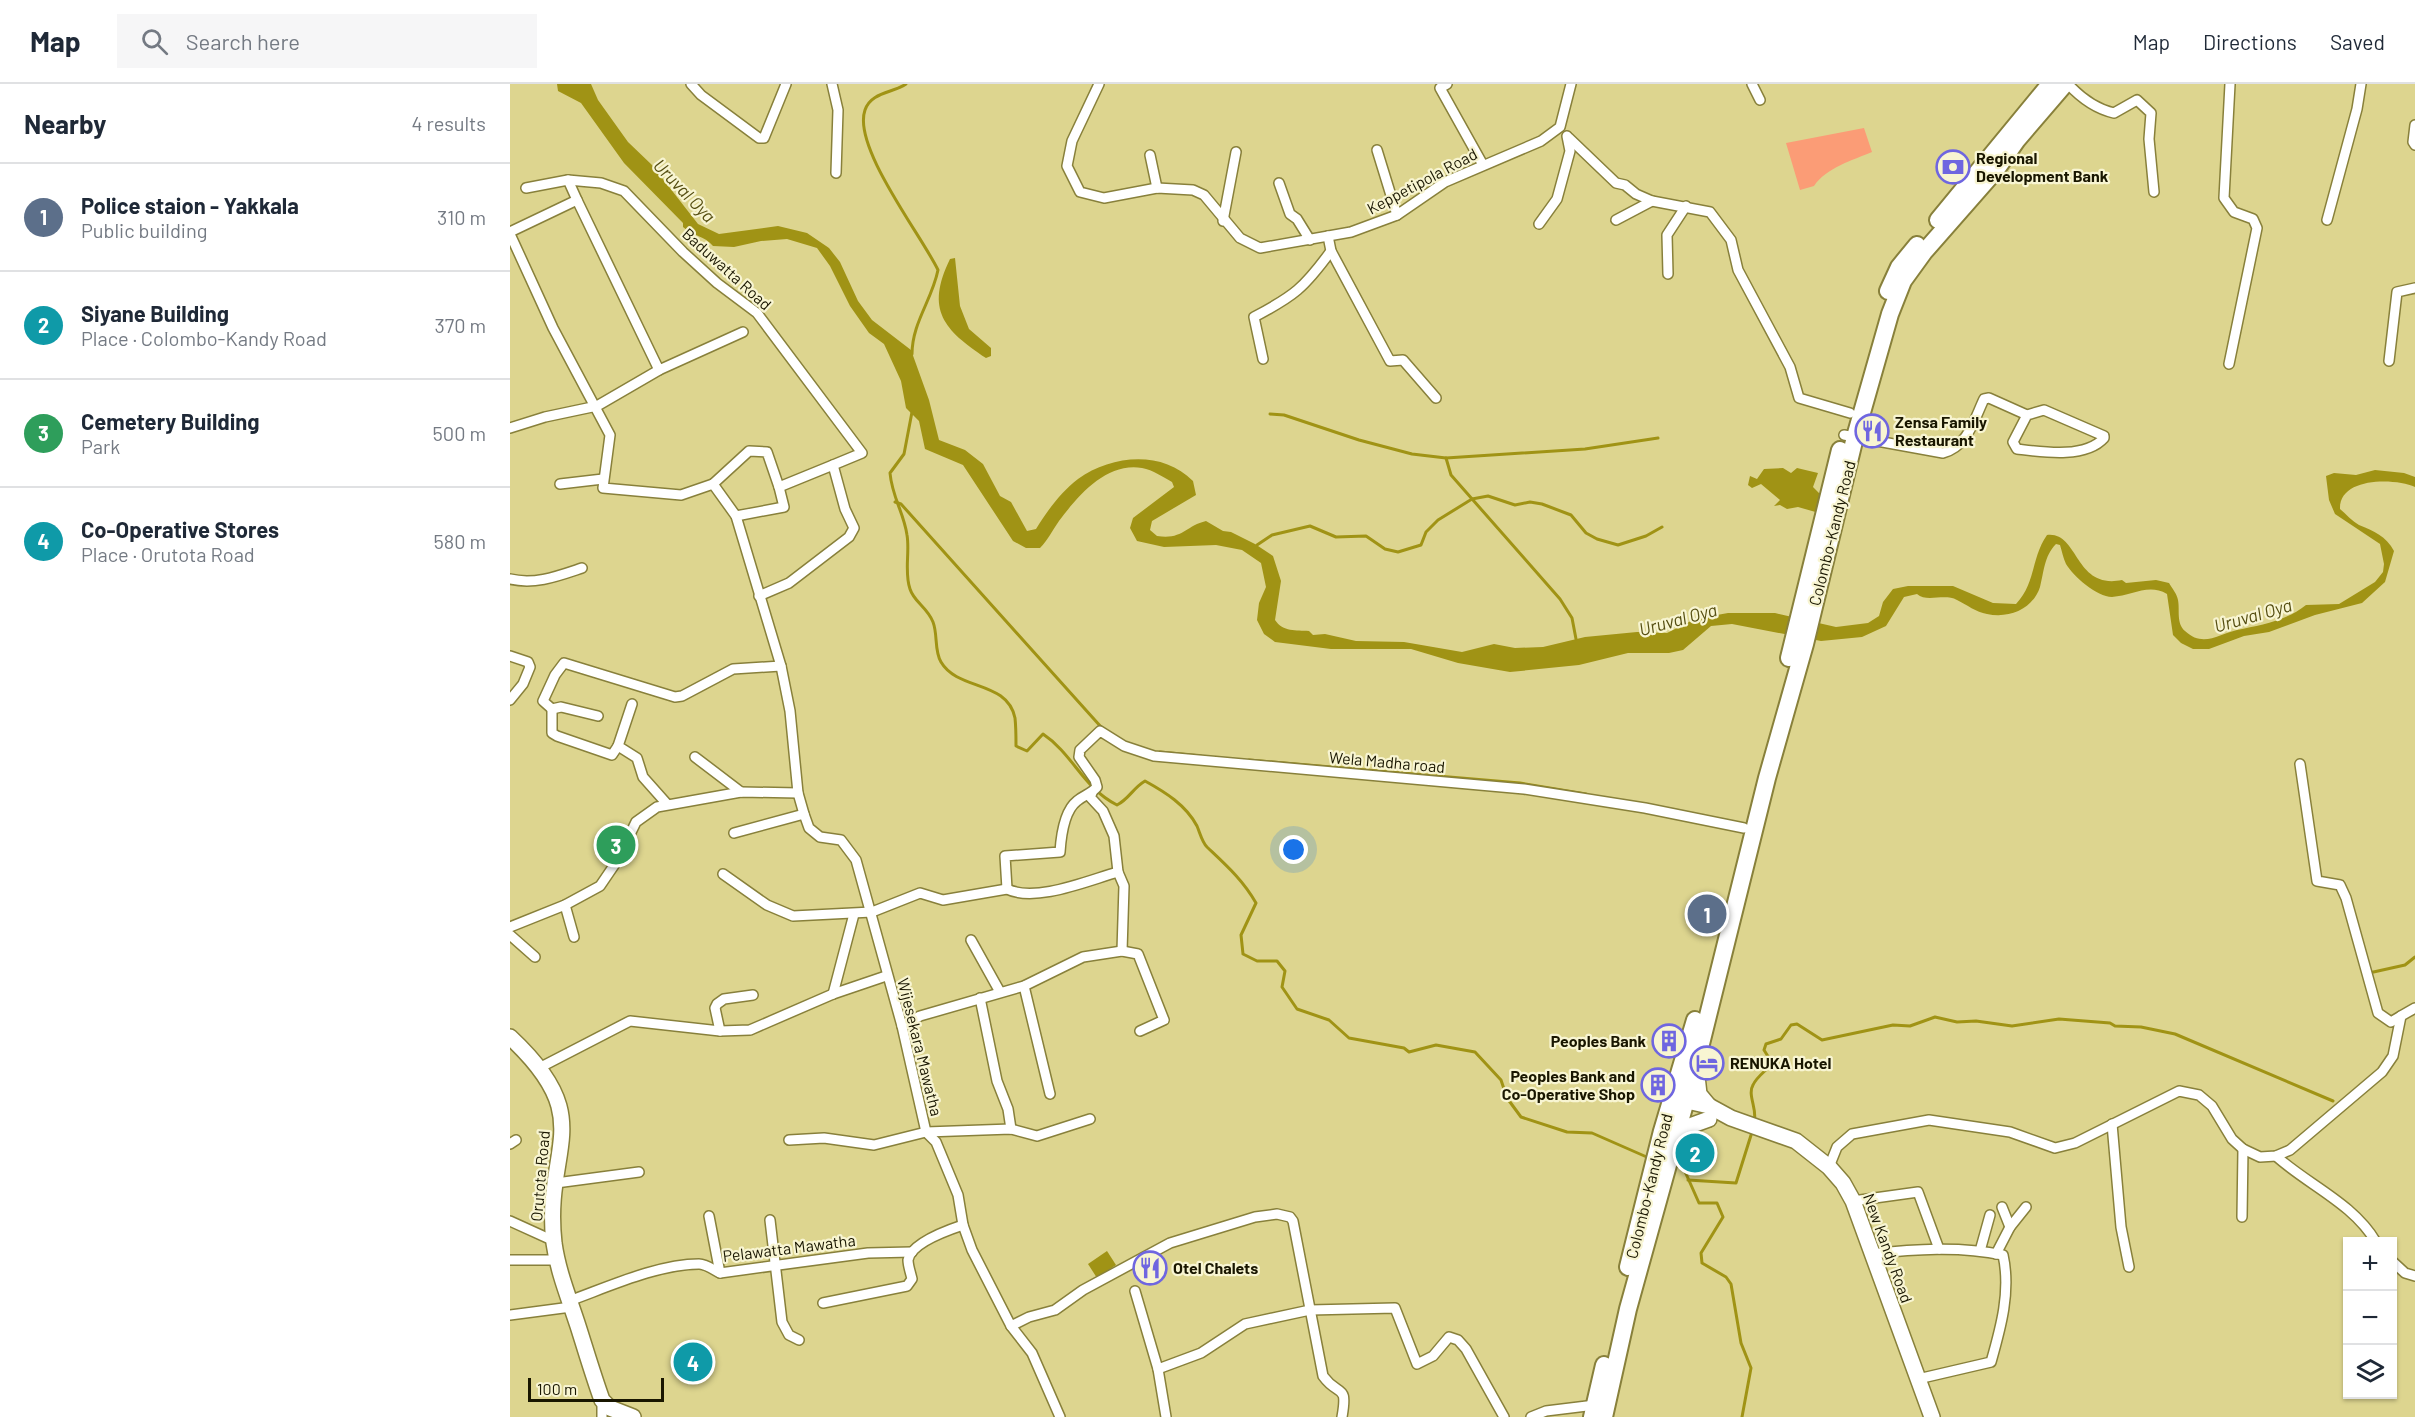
<!DOCTYPE html>
<html lang="en">
<head>
<meta charset="utf-8">
<style>
  :root { --surface:#fff; --page:#f6f6f7; --text:#1f2937; --muted:#747a83; --line:#e0e1e3; --accent:#111827 }
  body { margin:0; font-family:Barlow,sans-serif; background:var(--page); color:var(--text) }
  .controls { position:absolute; right:18px; bottom:18px; display:grid; overflow:hidden; border-radius:0px; box-shadow:0 2px 4px #0004 }
  .controls button { width:54px; height:54px; display:grid; place-items:center; padding:0; border:0; border-bottom:2px solid var(--line); background:var(--surface); color:var(--text); font:30px sans-serif }
  .scale { position:absolute; left:18px; bottom:15px; width:136px; box-sizing:border-box; padding-left:6px; border:3px solid #191600; border-top:0; font-size:16px; line-height:21px; white-space:nowrap; color:#191600; -webkit-text-stroke:4px #f8f5d2; paint-order:stroke }
  .you { position:absolute; left:784px; top:766px; width:21px; height:21px; margin:-15px; border:4px solid #fff; border-radius:50%; background:#1a73e8; box-shadow:0 0 0 9px #1a73e833 }
  .badge { display:grid; place-items:center; width:39px; height:39px; border-radius:50%; background:var(--accent); color:#fff; font-size:20px; font-weight:700 }
  .pin { position:absolute; translate:-50% -50%; border:3px solid #fff; box-shadow:0 2px 6px #0006 }
  .list { margin:0; padding:0; list-style:none }
  h2 { display:flex; justify-content:space-between; align-items:center; height:78px; margin:0; padding:0 24px; font-size:26px }
  h2 small { font-size:20px; font-weight:400; color:var(--muted) }
  .list li { display:grid; grid-template-columns:39px 1fr auto; gap:18px; align-items:center; box-sizing:border-box; height:108px; padding:0 24px; border-top:2px solid var(--line) }
  .list b { display:block; font-size:22px; white-space:nowrap }
  .list p { margin:0; font-size:20px; white-space:nowrap; color:var(--muted) }
  .list em { font-size:20px; font-style:normal; color:var(--muted) }
  .icon { flex:none; width:33px; height:33px; fill:none; stroke:currentColor; stroke-width:2; stroke-linecap:round; stroke-linejoin:round }
  .map { position:relative; flex:none; width:1905px; height:1333px; overflow:hidden }
  header { display:flex; align-items:center; gap:36px; box-sizing:border-box; height:84px; padding:0 30px; background:var(--surface); border-bottom:2px solid var(--line) }
  header strong { font-size:28px }
  nav { display:flex; gap:33px; margin-inline-start:auto; font-size:21px }
  .search { width:420px; height:54px; background:var(--page); display:flex; align-items:center; gap:15px; box-sizing:border-box; padding:0 21px; border-radius:0px; color:var(--muted); font-size:22px }
  main { display:flex }
  aside { flex:1; background:var(--surface) }
  .map>svg:first-child { display:block }
</style>
</head>
<body>
<header>
<strong>Map</strong>
<div class="search"><svg class="icon" aria-label="search" viewBox="0 0 24 24"><circle cx="10" cy="10" r="6"/><path d="M15 15l6 6"/></svg>Search here</div>
<nav><a>Map</a><a>Directions</a><a>Saved</a></nav>
</header>
<main>
<aside>
<h2>Nearby<small>4 results</small></h2>
<ul class="list">
<li><span class="badge" style="background:#5c6f8a">1</span><div><b>Police staion - Yakkala</b><p>Public building</p></div><em>310 m</em></li>
<li><span class="badge" style="background:#0f9aa8">2</span><div><b>Siyane Building</b><p>Place · Colombo-Kandy Road</p></div><em>370 m</em></li>
<li><span class="badge" style="background:#2e9e5b">3</span><div><b>Cemetery Building</b><p>Park</p></div><em>500 m</em></li>
<li><span class="badge" style="background:#0f9aa8">4</span><div><b>Co-Operative Stores</b><p>Place · Orutota Road</p></div><em>580 m</em></li>
</ul>
</aside>
<div class="map">
<svg width="1905" height="1333" viewBox="0 0 1905 1333">
  <rect width="100%" height="100%" fill="#ddd58f"/>
  <path fill="#fb9c76" d="M 1354,44 L 1362,68 C 1343,76 1316,84 1304,102 L 1290,106 L 1276,59 Z"/>
  <g fill="#a09315">
    <path d="M 47,0 L 81,0 L 88,16 L 118,58 L 142,81 L 188,140 L 209,150 L 268,142 L 297,149 L 319,164 L 330,178 L 348,217 L 362,236 L 401,266 L 419,316 L 429,356 L 455,366 L 473,380 L 490,412 L 501,418 L 517,447 L 526,445 C 537,427 551,408 568,395 C 602,371 652,366 683,397 L 686,411 L 642,437 L 640,446 L 647,452 C 673,456 675,442 696,437 L 713,447 L 721,448 L 745,460 L 763,472 L 771,497 L 765,536 C 773,548 786,546 799,547 L 803,551 L 815,550 L 846,557 L 894,558 L 952,568 L 984,560 L 1005,564 L 1033,563 L 1075,553 L 1127,548 L 1157,549 L 1185,535 L 1218,529 L 1265,529 L 1326,543 L 1358,539 L 1369,532 L 1373,518 L 1383,505 L 1398,502 L 1443,502 L 1483,519 L 1506,520 C 1526,499 1521,474 1537,451 C 1569,447 1564,506 1612,496 L 1616,499 L 1646,496 L 1659,499 C 1662,504 1667,510 1668,516 C 1670,526 1666,539 1675,547 C 1693,564 1709,550 1727,546 C 1751,541 1776,537 1796,521 L 1829,520 L 1865,498 L 1873,488 L 1874,480 L 1870,460 L 1825,430 L 1819,416 L 1816,392 L 1824,389 L 1846,391 L 1865,386 L 1894,389 L 1905,393 L 1905,403 C 1885,394 1829,393 1830,425 C 1836,430 1842,437 1849,441 C 1864,447 1876,452 1884,467 L 1875,498 L 1852,519 L 1805,531 L 1759,548 L 1734,552 L 1699,565 L 1683,565 L 1671,559 L 1663,551 L 1657,510 C 1638,499 1622,512 1602,513 C 1587,513 1563,492 1556,480 C 1553,474 1552,467 1550,461 L 1546,460 C 1534,472 1534,488 1530,503 C 1523,525 1499,535 1477,530 C 1466,528 1457,521 1447,516 C 1434,509 1417,519 1407,510 L 1394,513 L 1376,542 L 1352,553 L 1311,557 L 1222,540 L 1201,542 L 1173,566 L 1159,569 L 1118,569 L 1069,581 L 1000,588 L 948,579 L 901,565 L 821,565 L 765,558 L 754,550 L 747,536 L 749,519 L 756,503 L 751,479 L 732,466 L 706,461 L 654,463 L 627,457 L 620,444 L 623,434 L 664,403 L 662,398 C 653,393 643,386 632,384 C 596,378 568,412 549,437 C 542,447 538,456 530,464 L 516,464 L 503,457 L 453,381 L 415,365 L 409,337 L 396,324 L 391,297 L 374,260 L 359,249 L 340,222 L 320,182 L 307,164 L 277,155 L 251,157 L 224,163 L 203,162 C 195,152 183,152 173,143 L 173,139 L 114,79 L 71,19 L 48,7 Z"/>
    <path d="M 445,174 L 450,222 L 459,245 L 481,264 L 481,272 L 476,274 C 434,246 415,226 440,175 Z"/>
    <path d="M 1273,384 L 1281,389 L 1287,384 L 1308,389 L 1303,403 L 1313,413 L 1309,429 L 1288,423 L 1277,425 L 1270,421 L 1264,422 L 1270,416 L 1251,400 L 1242,404 L 1238,401 L 1240,392 L 1247,395 L 1254,385 Z"/>
    <path d="M 597,1167 L 606,1181 L 587,1194 L 578,1180 Z"/>
  </g>
  <g fill="none" stroke-linecap="round" stroke-linejoin="round">
    <g stroke="#a09315" stroke-width="3">
      <path d="M 396,0 C 383,9 361,8 355,26 C 342,63 412,152 428,186 C 422,216 402,239 402,270"/>
      <path d="M 402,328 L 394,370 L 380,389 C 382,413 394,429 397,451 C 400,468 394,488 400,505 C 404,518 417,523 423,538 C 428,551 424,566 431,578 C 448,607 497,596 505,634 C 506,643 506,653 506,662 L 517,667 L 533,650 C 563,670 573,704 607,721 C 619,715 623,704 635,697 C 655,708 676,721 687,742 C 690,749 692,758 697,763 C 716,781 733,796 746,819 L 731,851 L 733,870 L 747,877 L 767,877 L 775,887 L 772,903 L 787,925 L 819,936 L 839,954 L 894,964 L 899,968 L 926,961 L 965,968 L 991,996 L 997,1014 L 1011,1033 L 1057,1048 L 1082,1049 L 1139,1074"/>
      <path d="M 760,330 L 774,331 L 849,356 L 902,370 L 936,374 L 1075,365 L 1148,354"/>
      <path d="M 936,374 L 941,391 L 1050,515 L 1062,534 L 1066,555"/>
      <path d="M 385,418 L 391,420 L 592,644"/>
      <path d="M 747,461 L 762,451 L 800,442 L 826,453 L 856,452 L 875,465 L 888,468 L 911,461 L 916,448 L 928,436 L 962,415 L 978,412 L 1005,421 L 1020,418 L 1032,420 L 1061,431 L 1076,449 L 1087,455 L 1108,461 L 1136,452 L 1152,443"/>
      <path d="M 650,668 L 691,672"/>
      <path d="M 739,676 L 1010,699 L 1076,710"/>
      <path d="M 1859,889 L 1895,881 L 1905,873"/>
      <path d="M 1244,1038 C 1248,1026 1237,1011 1243,1001 C 1246,994 1254,988 1259,983 L 1259,974 L 1254,966 L 1256,960 L 1271,955 L 1281,941 L 1287,940 L 1312,956 L 1383,941 L 1400,942 L 1425,933 L 1447,938 L 1466,937 L 1502,942 L 1549,935 L 1600,939 L 1605,942 L 1631,943 L 1665,950 L 1823,1017"/>
      <path d="M 1163,1081 L 1173,1083 L 1189,1119 L 1207,1119 L 1213,1133 L 1191,1169 L 1192,1179 L 1216,1193 L 1221,1200 L 1231,1259 L 1241,1284 L 1232,1333"/>
      <path d="M 1178,1096 L 1226,1099 L 1242,1048"/>
    </g>
    <g stroke="#88803b" stroke-width="12">
      <g id="street">
        <path d="M 181,0 L 191,11 L 249,54 L 254,54 L 276,0"/>
        <path d="M 322,0 L 328,26 L 326,89"/>
        <path d="M 589,0 L 562,57 L 557,82 L 570,108 L 594,114 L 647,104 L 683,106 L 694,111 L 730,154 L 750,164 L 841,148 L 887,131 L 935,98 L 1031,57 L 1050,43 L 1061,0"/>
        <path d="M 937,0 L 930,4 L 973,81"/>
        <path d="M 1242,0 L 1250,16"/>
        <path d="M 1558,0 C 1570,13 1586,25 1604,29 L 1627,16 L 1641,29 L 1639,55 L 1644,108"/>
        <path d="M 1905,41 L 1903,58 L 1905,61"/>
        <path d="M 1059,54 L 1106,99 L 1115,101 L 1126,110 L 1142,117 L 1200,128 L 1221,156 L 1228,186 L 1280,283 L 1289,314 L 1340,329"/>
        <path d="M 867,66 L 887,131"/>
        <path d="M 640,71 L 647,104"/>
        <path d="M 769,99 L 780,130 L 787,135 L 800,156"/>
        <path d="M 16,104 L 58,96 L 91,99 L 114,107 L 173,168 L 207,199 L 247,229 L 352,369 L 323,381"/>
        <path d="M 67,116 L 149,286 L 233,248"/>
        <path d="M 1106,136 L 1142,117"/>
        <path d="M 1817,136 L 1847,25 L 1851,0"/>
        <path d="M 713,137 L 726,68"/>
        <path d="M 1029,140 L 1047,115 L 1060,67 L 1057,52"/>
        <path d="M 0,148 L 67,116 L 58,96"/>
        <path d="M 0,150 L 43,244 L 100,351 L 93,404 L 171,411 L 203,400 L 226,432 L 271,582 L 280,627 L 288,709 L 294,730 L 299,744 L 310,753 L 331,756 L 346,776 L 392,942 L 416,1048 L 426,1058 L 448,1111 L 453,1141 L 462,1166 L 501,1242 L 522,1269 L 550,1333"/>
        <path d="M 818,152 L 821,167 L 880,277 L 893,276 L 926,314"/>
        <path d="M 1158,190 L 1157,151 L 1176,122"/>
        <path d="M 753,275 L 744,233 C 784,212 794,204 821,167"/>
        <path d="M 1879,277 L 1887,208 L 1905,204"/>
        <path d="M 1719,280 L 1747,144 L 1743,135 L 1724,128 L 1714,114 L 1720,0"/>
        <path d="M 0,344 L 35,333 L 87,322 L 149,286"/>
        <path d="M 1334,351 L 1433,369 C 1458,362 1464,336 1474,315 L 1479,314 L 1517,331 L 1534,326 L 1594,352 L 1594,354 C 1575,375 1532,368 1507,365 L 1503,358 L 1517,331"/>
        <path d="M 50,400 L 93,395"/>
        <path d="M 203,400 L 239,367 L 257,368 L 269,403 L 323,381 L 335,425 L 344,444 L 339,453 L 279,499 L 249,512"/>
        <path d="M 226,432 L 274,423 L 269,403"/>
        <path d="M 0,495 C 25,501 48,492 72,484"/>
        <path d="M 0,572 L 18,578 L 20,583 L 13,600 L 0,616"/>
        <path d="M 122,620 L 108,662 L 127,674 L 133,693 L 157,720"/>
        <path d="M 42,625 L 42,649 L 47,652 L 102,671 L 108,662"/>
        <path d="M 88,632 L 51,623 L 42,625 L 33,617 L 45,591 L 54,579 L 165,613 L 172,612 L 223,585 L 271,582"/>
        <path d="M 185,673 L 231,708"/>
        <path d="M 1790,680 L 1807,797 L 1830,801 L 1836,814 L 1868,929 L 1881,938 L 1891,932"/>
        <path d="M 582,709 L 580,713 L 593,727 L 604,752 L 608,788 L 614,802 L 612,867"/>
        <path d="M 224,749 L 294,730"/>
        <path d="M 213,790 L 257,821 L 283,832 L 362,828 L 410,809 L 433,816 L 497,805 C 526,819 579,796 608,788"/>
        <path d="M 497,805 L 495,772 L 550,768 C 551,753 554,727 567,717 C 574,711 581,710 587,703 L 585,696 L 569,673 L 570,666 L 590,647 L 614,662 L 644,672 L 1014,705 L 1135,724 L 1234,744"/>
        <path d="M 55,821 L 64,853"/>
        <path d="M 0,843 L 55,821 L 90,802 L 107,777 L 126,738 L 147,723 L 231,708 L 288,709"/>
        <path d="M 0,851 L 25,873"/>
        <path d="M 461,856 L 490,908"/>
        <path d="M 514,902 L 540,1010"/>
        <path d="M 323,910 L 344,830"/>
        <path d="M 470,914 L 487,997 L 498,1025 L 501,1045"/>
        <path d="M 392,942 L 410,932 L 514,902 L 573,873 L 612,867 L 628,870 L 654,936 L 630,947"/>
        <path d="M 210,947 L 205,924 L 207,920 L 214,915 L 243,911"/>
        <path d="M 29,984 L 120,937 L 210,947 L 240,946 L 323,910 L 376,892"/>
        <path d="M 1602,1040 L 1611,1143 L 1619,1183"/>
        <path d="M 279,1056 L 314,1054 L 364,1061 L 416,1048 L 501,1045 L 527,1052 L 580,1035"/>
        <path d="M 0,1060 L 6,1056"/>
        <path d="M 1766,1072 C 1798,1101 1843,1119 1866,1158"/>
        <path d="M 1319,1083 L 1327,1063 L 1342,1050 L 1419,1036 L 1500,1048 L 1545,1064 L 1565,1059 L 1669,1007 L 1689,1011 L 1702,1022 L 1722,1055 L 1733,1065 L 1750,1073 L 1766,1072 L 1780,1066 L 1872,988 L 1883,972 L 1891,932 L 1905,924"/>
        <path d="M 46,1099 L 129,1088"/>
        <path d="M 1343,1117 L 1408,1108 L 1429,1165"/>
        <path d="M 1492,1123 L 1500,1143"/>
        <path d="M 199,1132 L 210,1189"/>
        <path d="M 1732,1133 L 1733,1065"/>
        <path d="M 260,1136 L 272,1238 L 279,1251 L 289,1256"/>
        <path d="M 0,1137 L 44,1157"/>
        <path d="M 1470,1167 L 1480,1131"/>
        <path d="M 1361,1170 C 1405,1165 1450,1162 1493,1171 C 1501,1207 1491,1243 1481,1278 L 1408,1295"/>
        <path d="M 1486,1170 L 1500,1143 L 1516,1123"/>
        <path d="M 0,1176 L 47,1176"/>
        <path d="M 1882,1177 L 1895,1189 L 1905,1192"/>
        <path d="M 625,1207 L 648,1285 L 656,1333"/>
        <path d="M 59,1217 C 98,1203 148,1180 189,1180 C 196,1180 204,1186 210,1189 L 358,1169 L 402,1168"/>
        <path d="M 313,1219 L 397,1202 L 402,1195 C 401,1190 398,1182 398,1176 C 401,1159 438,1146 453,1141"/>
        <path d="M 0,1231 L 61,1223"/>
        <path d="M 501,1242 L 519,1233 L 545,1226 L 573,1206 L 660,1159 L 745,1133 L 767,1130 L 780,1133 L 783,1137 L 813,1292 C 829,1314 838,1298 832,1333"/>
        <path d="M 648,1285 L 691,1269 L 735,1240 L 800,1226 L 885,1224 L 907,1280 L 923,1272 L 939,1253 L 948,1256 L 956,1265 L 994,1333"/>
        <path d="M 92,1333 L 92,1316"/>
        <path d="M 1021,1333 L 1036,1327 L 1085,1321"/>
      </g>
    </g>
    <g stroke="#88803b" stroke-width="18">
      <g id="primary">
        <path d="M 0,953 C 90,1037 33,1062 44,1159 C 48,1188 59,1214 68,1242 C 76,1267 83,1291 92,1316 L 100,1324 L 123,1333"/>
        <path d="M 1186,983 L 1189,1010 L 1199,1022"/>
        <path d="M 1164,1014 L 1199,1022 L 1221,1034 L 1286,1057 L 1319,1083 L 1333,1099 L 1343,1117 L 1422,1333"/>
        <path d="M 1166,1047 L 1199,1035"/>
      </g>
    </g>
    <g stroke="#88803b" stroke-width="20">
      <g id="highway">
        <path d="M 1428,136 L 1540,0"/>
        <path d="M 1378,207 L 1389,183 L 1407,161"/>
        <path d="M 1279,574 L 1330,366"/>
        <path d="M 1118,1183 L 1152,1047 L 1185,936"/>
        <path d="M 1082,1333 L 1094,1281"/>
        <path d="M 1094,1333 L 1118,1225 L 1186,980 L 1257,694 L 1295,560 L 1345,353 L 1380,230 L 1393,197 L 1414,168 L 1486,86 L 1507,56 L 1555,0"/>
      </g>
    </g>
    <use href="#street" stroke="#fff" stroke-width="9"/>
    <use href="#primary" stroke="#fff" stroke-width="15"/>
    <use href="#highway" stroke="#fff" stroke-width="16"/>
  </g>
  <defs>
    <g id="bank-ring" transform="scale(1.725)"><circle r="9.5" fill="#f8f5d2" stroke="#6f66e0" stroke-width="1.5"/><path d="M-6-4H6V4H-6ZM0-2.3a2.3 2.3 0 1 0 0 4.6a2.3 2.3 0 1 0 0-4.6Z" fill="#6f66e0"/></g>
    <g id="restaurant-ring" transform="scale(1.725)"><circle r="9.5" fill="#f8f5d2" stroke="#6f66e0" stroke-width="1.5"/><path d="M-5-6h1v4h1v-4h1v4h1v-4h1v5L-1.5 .5V6h-2V.5L-5-1ZM5-6V6H3V1.5H1.5Q1.5-4 5-6Z" fill="#6f66e0"/></g>
    <g id="building-ring" transform="scale(1.725)"><circle r="9.5" fill="#f8f5d2" stroke="#6f66e0" stroke-width="1.5"/><path d="M-4-6H4V6H1V3H-1V6H-4ZM-2.5-4.3h1.7v1.8h-1.7ZM.8-4.3h1.7v1.8H.8ZM-2.5-1h1.7V.8h-1.7ZM.8-1h1.7V.8H.8Z" fill="#6f66e0"/></g>
    <g id="hotel-ring" transform="scale(1.725)"><circle r="9.5" fill="#f8f5d2" stroke="#6f66e0" stroke-width="1.5"/><path d="M-6-4.5h1.5V1H6V5H4.5V3h-9V5H-6ZM-4 0a1.8 1.8 0 1 1 3.6 0ZM.5 0V-2.5h3Q6-2.5 6 0Z" fill="#6f66e0"/></g>
  </defs>
  <g fill-rule="evenodd">
    <use href="#bank-ring" x="1443" y="83"/>
    <use href="#restaurant-ring" x="1362" y="347"/>
    <use href="#building-ring" x="1159" y="957"/>
    <use href="#hotel-ring" x="1197" y="979"/>
    <use href="#building-ring" x="1148" y="1001"/>
    <use href="#restaurant-ring" x="640" y="1184"/>
  </g>
  <g text-anchor="middle" stroke-width="4.5" stroke-linejoin="round" paint-order="stroke">
    <g font-size="16" font-weight="bold" fill="#191600" stroke="#f8f5d2" text-anchor="start">
      <text x="1466" y="80">Regional<tspan x="1466" dy="18">Development Bank</tspan></text>
      <text x="1385" y="344">Zensa Family<tspan x="1385" dy="18">Restaurant</tspan></text>
      <text x="1136" y="963" text-anchor="end">Peoples Bank</text>
      <text x="1220" y="985">RENUKA Hotel</text>
      <text x="1125" y="998" text-anchor="end">Peoples Bank and<tspan x="1125" dy="18">Co-Operative Shop</tspan></text>
      <text x="663" y="1190">Otel Chalets</text>
    </g>
    <g font-size="16" fill="#191600" stroke="#f8f5d2">
      <text transform="translate(912 97) rotate(-28)" y="6">Keppetipola Road</text>
      <text transform="translate(217 185) rotate(42)" y="6">Baduwatta Road</text>
      <text transform="translate(1322 449) rotate(-76)" y="6">Colombo-Kandy Road</text>
      <text transform="translate(877 678) rotate(5)" y="6">Wela Madha road</text>
      <text transform="translate(410 963) rotate(76)" y="6">Wijesekara Mawatha</text>
      <text transform="translate(30 1092) rotate(-85)" y="6">Orutota Road</text>
      <text transform="translate(1139 1102) rotate(-76)" y="6">Colombo-Kandy Road</text>
      <text transform="translate(279 1164) rotate(-7)" y="6">Pelawatta Mawatha</text>
      <text transform="translate(1378 1164) rotate(70)" y="6">New Kandy Road</text>
    </g>
    <g font-size="18" font-style="italic" fill="#554e11" stroke="#f8f5d2">
      <text transform="translate(174 107) rotate(46)" y="6">Uruval Oya</text>
      <text transform="translate(1743 532) rotate(-16)" y="6">Uruval Oya</text>
      <text transform="translate(1168 536) rotate(-15)" y="6">Uruval Oya</text>
    </g>
  </g>
</svg>
<div class="controls">
<button>+</button>
<button>−</button>
<button><svg class="icon" aria-label="layers" viewBox="0 0 24 24"><path d="M12 4l9 5-9 5-9-5zM3 14l9 5 9-5"/></svg></button>
</div>
<div class="scale">100 m</div>
<div class="you"></div>
<div class="pin badge" style="left:1197px;top:830px;background:#5c6f8a">1</div>
<div class="pin badge" style="left:1185px;top:1069px;background:#0f9aa8">2</div>
<div class="pin badge" style="left:106px;top:761px;background:#2e9e5b">3</div>
<div class="pin badge" style="left:183px;top:1278px;background:#0f9aa8">4</div>
</div>
</main>
</body>
</html>
